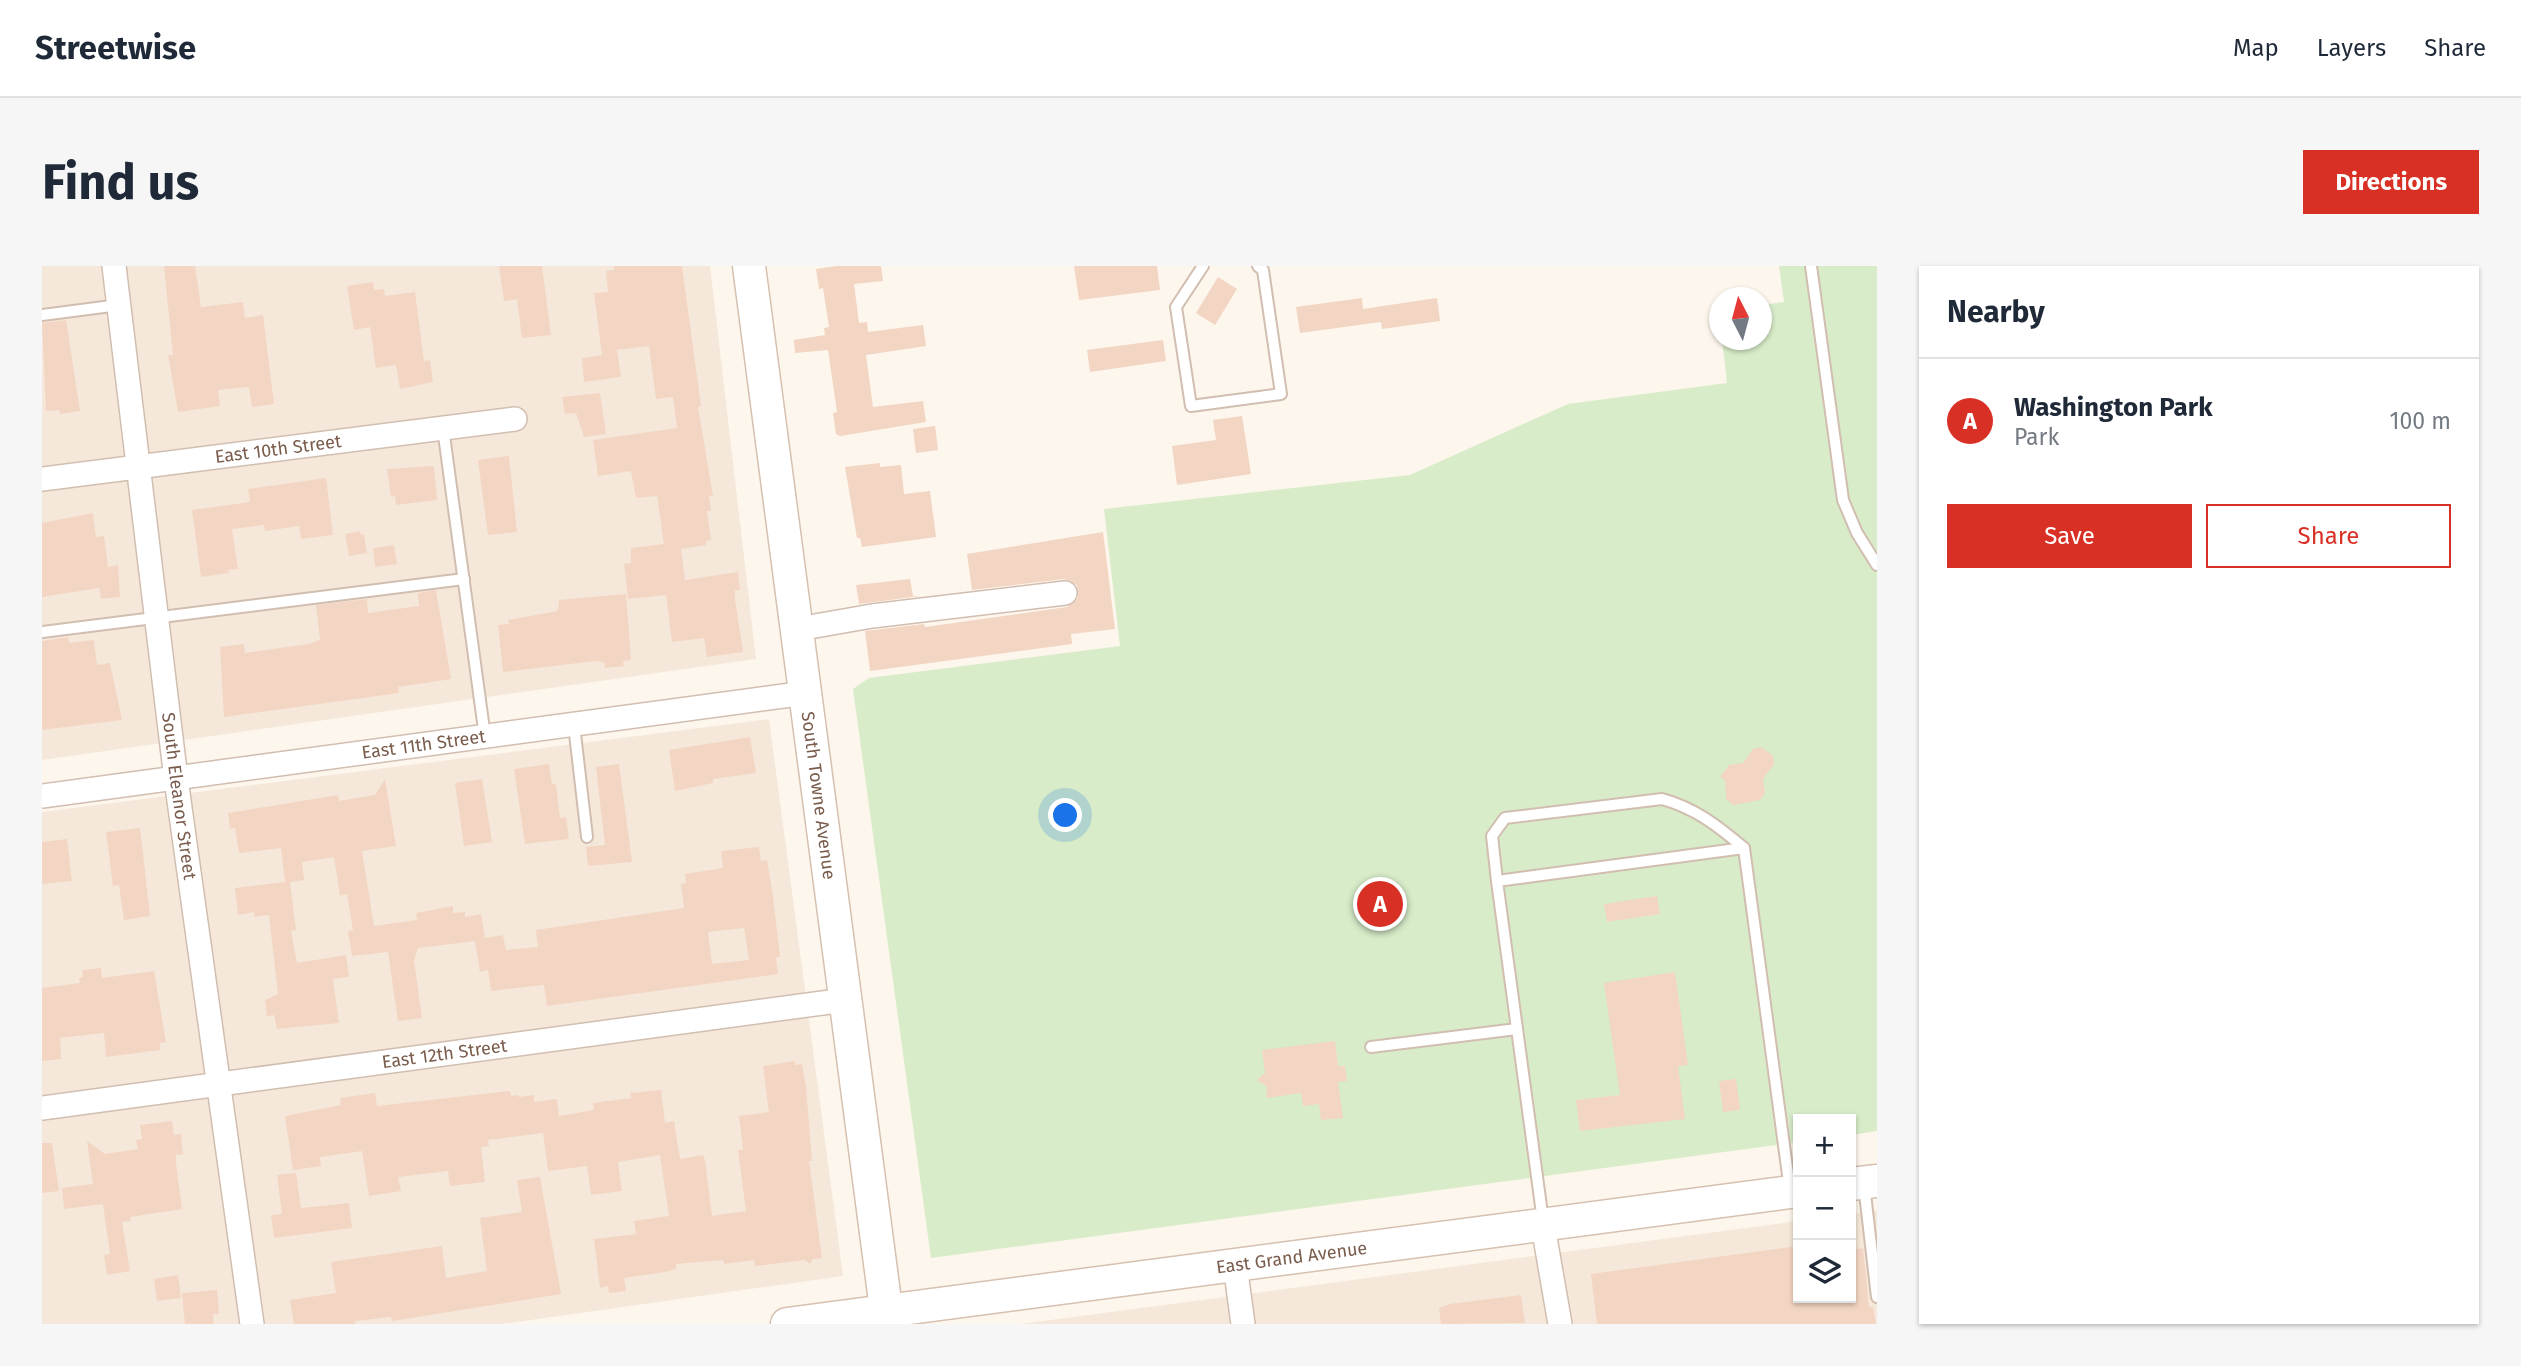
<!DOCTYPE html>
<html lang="en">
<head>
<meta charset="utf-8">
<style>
  :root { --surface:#fff; --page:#f6f6f7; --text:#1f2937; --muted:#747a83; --line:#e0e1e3; --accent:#d93025 }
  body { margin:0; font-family:"Fira Sans",sans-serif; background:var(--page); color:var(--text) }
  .controls { position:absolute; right:21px; bottom:21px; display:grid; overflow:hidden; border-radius:0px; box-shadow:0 2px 5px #0004 }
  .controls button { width:63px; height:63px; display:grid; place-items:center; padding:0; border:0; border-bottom:2px solid var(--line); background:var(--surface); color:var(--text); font:35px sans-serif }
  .compass { position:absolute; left:1667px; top:21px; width:63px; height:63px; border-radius:50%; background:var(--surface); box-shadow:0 2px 5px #0004; rotate:354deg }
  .you { position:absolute; left:1024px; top:550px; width:24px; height:24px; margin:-18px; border:5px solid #fff; border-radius:50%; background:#1a73e8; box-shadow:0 0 0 10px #1a73e833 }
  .badge { display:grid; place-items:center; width:46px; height:46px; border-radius:50%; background:var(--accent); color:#fff; font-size:23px; font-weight:700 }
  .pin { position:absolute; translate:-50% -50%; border:4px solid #fff; box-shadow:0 2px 7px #0006 }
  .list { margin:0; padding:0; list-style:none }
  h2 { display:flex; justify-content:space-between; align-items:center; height:91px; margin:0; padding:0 28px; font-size:30px }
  h2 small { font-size:23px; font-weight:400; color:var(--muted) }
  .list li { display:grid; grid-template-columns:46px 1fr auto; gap:21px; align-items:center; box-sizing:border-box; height:126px; padding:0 28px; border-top:2px solid var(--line) }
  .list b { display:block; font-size:26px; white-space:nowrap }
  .list p { margin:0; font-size:23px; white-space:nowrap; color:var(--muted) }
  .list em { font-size:23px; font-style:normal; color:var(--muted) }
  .actions { display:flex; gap:14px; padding:21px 28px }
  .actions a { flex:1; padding:16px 0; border:2px solid var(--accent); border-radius:0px; text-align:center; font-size:24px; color:var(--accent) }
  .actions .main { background:var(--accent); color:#fff }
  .icon { flex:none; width:38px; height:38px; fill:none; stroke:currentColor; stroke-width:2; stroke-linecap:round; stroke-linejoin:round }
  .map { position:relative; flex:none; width:1835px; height:1058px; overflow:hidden; border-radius:0px }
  header { display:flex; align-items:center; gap:42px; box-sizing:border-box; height:98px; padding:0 35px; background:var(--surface); border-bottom:2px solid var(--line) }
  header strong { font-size:33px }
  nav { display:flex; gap:38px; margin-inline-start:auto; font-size:24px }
  .intro { display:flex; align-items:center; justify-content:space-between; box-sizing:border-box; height:168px; padding:0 42px }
  h1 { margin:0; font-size:49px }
  .button { padding:18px 32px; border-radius:0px; background:var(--accent); color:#fff; font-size:24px; font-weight:700 }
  main { display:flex; gap:42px; padding:0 42px }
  aside { flex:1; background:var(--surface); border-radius:0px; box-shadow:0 2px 5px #0004 }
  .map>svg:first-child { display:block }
</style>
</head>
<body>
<header>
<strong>Streetwise</strong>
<nav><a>Map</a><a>Layers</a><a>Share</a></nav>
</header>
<div class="intro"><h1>Find us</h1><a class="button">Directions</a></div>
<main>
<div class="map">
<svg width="1835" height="1058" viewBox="0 0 1835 1058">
  <rect width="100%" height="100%" fill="#fdf6ec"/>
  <g fill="#f5e8da">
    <path d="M 0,0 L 668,0 L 714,393 L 0,494 Z"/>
    <path d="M 727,453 L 801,1010 L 460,1058 L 0,1058 L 0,546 Z"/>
    <path d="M 1835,944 L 1835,1058 L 978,1058 L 1756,955 L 1756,1032 L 1809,1032 L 1809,948 Z"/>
  </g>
  <path fill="#d8ecc9" d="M 1737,0 L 1835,0 L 1835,865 L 1809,869 L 1809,853 L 1756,853 L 1756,876 L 889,992 L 811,423 L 827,412 L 1078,380 L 1062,243 L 1368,209 L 1526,138 L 1685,117 L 1680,74 L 1720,74 L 1720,39 L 1742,36 Z"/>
  <g fill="#f3d5c3" fill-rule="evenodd">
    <path d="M 122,0 L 153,0 L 159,41 L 201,36 L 203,52 L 221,49 L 232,138 L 210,141 L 207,121 L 176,124 L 178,140 L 136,146 L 126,89 L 131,89 Z"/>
    <path d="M 457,0 L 500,0 L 509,69 L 480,72 L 475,33 L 462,35 Z"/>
    <path d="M 572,0 L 640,0 L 659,140 L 656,141 L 671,230 L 667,230 L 669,245 L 665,245 L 669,274 L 664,275 L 664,279 L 639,283 L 643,314 L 696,306 L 698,324 L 693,324 L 693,333 L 701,386 L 665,391 L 662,372 L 630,376 L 624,329 L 586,333 L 582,298 L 589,297 L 589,282 L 622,278 L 615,230 L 594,232 L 589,205 L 556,210 L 551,174 L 635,162 L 631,131 L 614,133 L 607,80 L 575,84 L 579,111 L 542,116 L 540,92 L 560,89 L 552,27 L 566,26 L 564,5 L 572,4 Z"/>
    <path d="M 795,0 L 839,0 L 841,15 L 812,18 L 817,57 L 825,56 L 826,66 L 881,59 L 884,80 L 824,89 L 831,141 L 881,135 L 884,156 L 798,170 L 794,168 L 791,147 L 795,146 L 786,84 L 753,87 L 752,74 L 783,69 L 782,62 L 787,61 L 781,22 L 777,23 L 774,3 Z"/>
    <path d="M 1032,0 L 1115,0 L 1118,24 L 1037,34 Z"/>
    <path d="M 1176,11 L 1195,23 L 1173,59 L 1154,47 Z"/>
    <path d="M 331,16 L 332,24 L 342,23 L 343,30 L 373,26 L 382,95 L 388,94 L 391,116 L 358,123 L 354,99 L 334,102 L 328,61 L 312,64 L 305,20 Z"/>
    <path d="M 1320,32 L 1321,43 L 1395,32 L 1398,55 L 1340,63 L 1339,56 L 1258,67 L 1254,41 Z"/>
    <path d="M 24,54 L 38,145 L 18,148 L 17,144 L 4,145 L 0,57 Z"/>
    <path d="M 1121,74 L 1124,95 L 1048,106 L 1045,84 Z"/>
    <path d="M 558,127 L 564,168 L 542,171 L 534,147 L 523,148 L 520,131 Z"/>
    <path d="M 1200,150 L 1209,208 L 1135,219 L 1130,180 L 1174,174 L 1171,154 Z"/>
    <path d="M 893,160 L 896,184 L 874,187 L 871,163 Z"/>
    <path d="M 467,190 L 475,266 L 446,269 L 436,194 Z"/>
    <path d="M 838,197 L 838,201 L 859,199 L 862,228 L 888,225 L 894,271 L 820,281 L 818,272 L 815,272 L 803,201 Z"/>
    <path d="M 392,200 L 395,234 L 354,239 L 353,230 L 349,231 L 345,203 Z"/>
    <path d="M 284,212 L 291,269 L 259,273 L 257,260 L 223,265 L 222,259 L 190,263 L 196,303 L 186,304 L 187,307 L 159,311 L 150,244 L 208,236 L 206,223 Z"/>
    <path d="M 51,247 L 54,271 L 62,270 L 66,301 L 76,299 L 78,331 L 59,333 L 57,322 L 0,331 L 0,257 Z"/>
    <path d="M 318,265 L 319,269 L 322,268 L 325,287 L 307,290 L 303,268 Z"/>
    <path d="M 1061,266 L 1073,363 L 1029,368 L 1030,378 L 828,405 L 823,365 L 882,358 L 883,361 L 1025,341 L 1036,332 L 1035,319 L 1022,313 L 930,324 L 925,288 Z"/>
    <path d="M 352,279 L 355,298 L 333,301 L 331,282 Z"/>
    <path d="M 868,313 L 871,330 L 878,330 L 817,338 L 814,319 Z"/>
    <path d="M 394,324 L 409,413 L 356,421 L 357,427 L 182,451 L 178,381 L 202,378 L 203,387 L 266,378 L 278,374 L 274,339 L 325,333 L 326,347 L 377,340 L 376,327 Z"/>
    <path d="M 584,328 L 589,394 L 581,395 L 582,400 L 563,402 L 562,396 L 553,395 L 461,406 L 456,359 L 467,358 L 466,354 L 516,345 L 517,334 Z"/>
    <path d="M 26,371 L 27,377 L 52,374 L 55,399 L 68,397 L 80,454 L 0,464 L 0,375 Z"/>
    <path d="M 708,471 L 714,507 L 671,513 L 671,517 L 633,525 L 627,484 Z"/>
    <path d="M 1719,481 L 1731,490 L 1732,498 L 1721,513 L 1723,527 L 1718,534 L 1691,539 L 1684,533 L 1683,514 L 1678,511 L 1687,499 L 1701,497 L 1711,483 Z"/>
    <path d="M 507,498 L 510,518 L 514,518 L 518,552 L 524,551 L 527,573 L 483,578 L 472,503 Z"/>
    <path d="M 577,498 L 590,596 L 546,600 L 544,581 L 563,579 L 554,501 Z"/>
    <path d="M 343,513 L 354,580 L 320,585 L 332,660 L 375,654 L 374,647 L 411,640 L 411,647 L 423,646 L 423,651 L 439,648 L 443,672 L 461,669 L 464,684 L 496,681 L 494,664 L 642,642 L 639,618 L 644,617 L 643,608 L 681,602 L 679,585 L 717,581 L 719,595 L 725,594 L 731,630 L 738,691 L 734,691 L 736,708 L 505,740 L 502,719 L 449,725 L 446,704 L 438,706 L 433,675 L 376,682 L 372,695 L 380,752 L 356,755 L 346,686 L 310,690 L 306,665 L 311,664 L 305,628 L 298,630 L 292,591 L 260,596 L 262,614 L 248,616 L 254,664 L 249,665 L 255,697 L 304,689 L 307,711 L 291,713 L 297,757 L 235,763 L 232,749 L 225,750 L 223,734 L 236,728 L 227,649 L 212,651 L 212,646 L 196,649 L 193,622 L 243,616 L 239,582 L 197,587 L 193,562 L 188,563 L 186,547 L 296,529 L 297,535 L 333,529 ZM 702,662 L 707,694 L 670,698 L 666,666 Z"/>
    <path d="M 440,513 L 450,576 L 422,580 L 413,517 Z"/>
    <path d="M 98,562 L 108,650 L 82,654 L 77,619 L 71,620 L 64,566 Z"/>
    <path d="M 25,573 L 30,615 L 0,618 L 0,576 Z"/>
    <path d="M 1615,630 L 1618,648 L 1565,656 L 1562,638 Z"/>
    <path d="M 59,702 L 60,712 L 112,705 L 124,776 L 118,777 L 118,784 L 64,791 L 62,767 L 18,772 L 19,793 L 0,795 L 0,722 L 38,717 L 37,712 L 41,711 L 40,704 Z"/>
    <path d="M 1633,706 L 1646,799 L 1636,800 L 1643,853 L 1538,865 L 1534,834 L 1578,829 L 1562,717 Z"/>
    <path d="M 1293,775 L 1296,800 L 1303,800 L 1305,815 L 1296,816 L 1301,852 L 1279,854 L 1277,838 L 1261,840 L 1259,827 L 1225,832 L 1224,820 L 1215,814 L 1223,807 L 1220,784 Z"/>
    <path d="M 753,795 L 753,799 L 760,798 L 764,821 L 770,895 L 767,895 L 780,992 L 771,993 L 768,998 L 763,994 L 713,1000 L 712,994 L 682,998 L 681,994 L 634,998 L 634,1003 L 623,1006 L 582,1012 L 584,1025 L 567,1027 L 566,1020 L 558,1022 L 552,973 L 594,968 L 592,955 L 627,950 L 618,889 L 576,896 L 580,925 L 549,929 L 545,900 L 506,905 L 501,867 L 446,874 L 447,880 L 439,881 L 443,916 L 408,920 L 406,905 L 356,911 L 359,925 L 327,930 L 320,885 L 278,891 L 279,900 L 251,904 L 243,850 L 299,839 L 298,832 L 333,827 L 335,840 L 468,825 L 469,830 L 476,829 L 477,831 L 492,829 L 492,836 L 515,833 L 517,850 L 552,844 L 551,837 L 589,832 L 588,827 L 619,824 L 623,857 L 632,855 L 638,893 L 661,889 L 663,894 L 670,950 L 704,945 L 696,884 L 701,884 L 697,850 L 727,846 L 721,800 Z"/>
    <path d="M 1694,813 L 1698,844 L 1681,846 L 1677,815 Z"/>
    <path d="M 130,855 L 132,869 L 139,868 L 141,888 L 134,889 L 134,897 L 140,943 L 88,951 L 89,955 L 80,956 L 88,1005 L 65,1009 L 62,989 L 68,988 L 61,938 L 22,943 L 20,922 L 51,918 L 45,875 L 63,888 L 96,883 L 94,874 L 100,873 L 98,859 Z"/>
    <path d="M 0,877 L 10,877 L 17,925 L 0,927 Z"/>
    <path d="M 254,907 L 259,942 L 307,937 L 310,962 L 232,972 L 229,949 L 240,948 L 235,909 Z"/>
    <path d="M 498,911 L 519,1028 L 350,1055 L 349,1051 L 313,1055 L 313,1058 L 252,1058 L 248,1034 L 294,1027 L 289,996 L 400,980 L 404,1012 L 445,1005 L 438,952 L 480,946 L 475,914 Z"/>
    <path d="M 1756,980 L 1756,1032 L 1809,1032 L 1809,984 L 1821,982 L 1827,1041 L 1831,1041 L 1834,1058 L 1555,1058 L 1549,1008 Z"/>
    <path d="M 136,1009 L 139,1032 L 115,1035 L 112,1013 Z"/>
    <path d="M 175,1024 L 177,1048 L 171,1048 L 172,1058 L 143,1058 L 140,1027 Z"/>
    <path d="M 1479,1029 L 1483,1057 L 1399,1058 L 1397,1042 L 1408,1038 Z"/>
  </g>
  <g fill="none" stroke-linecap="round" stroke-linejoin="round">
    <g stroke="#d1beb0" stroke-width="14">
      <g id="lane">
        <path d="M 1161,0 L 1134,41 L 1149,140 L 1239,128 L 1221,4 L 1216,0"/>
        <path d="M 1769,0 L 1801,234 L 1815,267 L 1835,299"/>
        <path d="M 0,49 L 77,39"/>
        <path d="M 401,162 L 443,471"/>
        <path d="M 0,366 L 422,313"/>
        <path d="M 532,459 L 545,571"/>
        <path d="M 1455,615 L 1450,570 L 1463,552 L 1620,533 C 1653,542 1676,560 1702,582"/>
        <path d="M 1329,781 L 1475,763"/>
        <path d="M 1822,919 L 1835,1031"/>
        <path d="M 1501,955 L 1455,615 L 1702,582 L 1748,924"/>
      </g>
    </g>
    <g stroke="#d1beb0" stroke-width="26">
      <g id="street">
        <path id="s1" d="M 72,0 L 134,513 L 210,1058"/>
        <path id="s2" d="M 0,213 L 473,153"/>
        <path d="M 756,363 L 830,350 L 1023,327"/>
        <path id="s3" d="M 0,530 L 764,427"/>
        <path id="s4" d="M 0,842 L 803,734"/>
        <path d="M 1501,960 L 1518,1058"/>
        <path d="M 1193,999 L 1201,1058"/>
      </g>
    </g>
    <g stroke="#d6c0b0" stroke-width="35">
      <g id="secondary">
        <path id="s5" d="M 707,0 L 846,1058"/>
        <path d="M 1809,918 L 1835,915"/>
        <path id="s6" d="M 745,1058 L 1756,925"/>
      </g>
    </g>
    <use href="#lane" stroke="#fff" stroke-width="10"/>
    <use href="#street" stroke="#fff" stroke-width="23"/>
    <use href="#secondary" stroke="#fff" stroke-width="32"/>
  </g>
  <g text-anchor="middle" stroke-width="7" stroke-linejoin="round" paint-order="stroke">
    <g font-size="18" fill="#7a5c4d" stroke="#fffaf3">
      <text dy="6" stroke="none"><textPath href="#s2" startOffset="238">East 10th Street</textPath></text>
      <text dy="6" stroke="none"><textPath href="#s3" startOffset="385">East 11th Street</textPath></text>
      <text dy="6" stroke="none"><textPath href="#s1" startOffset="534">South Eleanor Street</textPath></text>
      <text dy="6" stroke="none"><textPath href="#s5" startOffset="534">South Towne Avenue</textPath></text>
      <text dy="6" stroke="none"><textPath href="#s4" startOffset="406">East 12th Street</textPath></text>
      <text dy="6" stroke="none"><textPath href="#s6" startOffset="509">East Grand Avenue</textPath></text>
    </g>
  </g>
</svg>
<div class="controls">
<button>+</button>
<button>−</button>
<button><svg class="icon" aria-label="layers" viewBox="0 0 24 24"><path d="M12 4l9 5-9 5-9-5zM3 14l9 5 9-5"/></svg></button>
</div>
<svg class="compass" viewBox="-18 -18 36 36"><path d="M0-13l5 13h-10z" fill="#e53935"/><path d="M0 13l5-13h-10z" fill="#747a83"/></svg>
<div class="you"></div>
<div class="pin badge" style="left:1338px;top:638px">A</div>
</div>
<aside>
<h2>Nearby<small></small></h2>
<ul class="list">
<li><span class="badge">A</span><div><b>Washington Park</b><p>Park</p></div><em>100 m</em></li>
</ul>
<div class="actions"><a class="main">Save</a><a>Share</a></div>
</aside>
</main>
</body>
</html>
